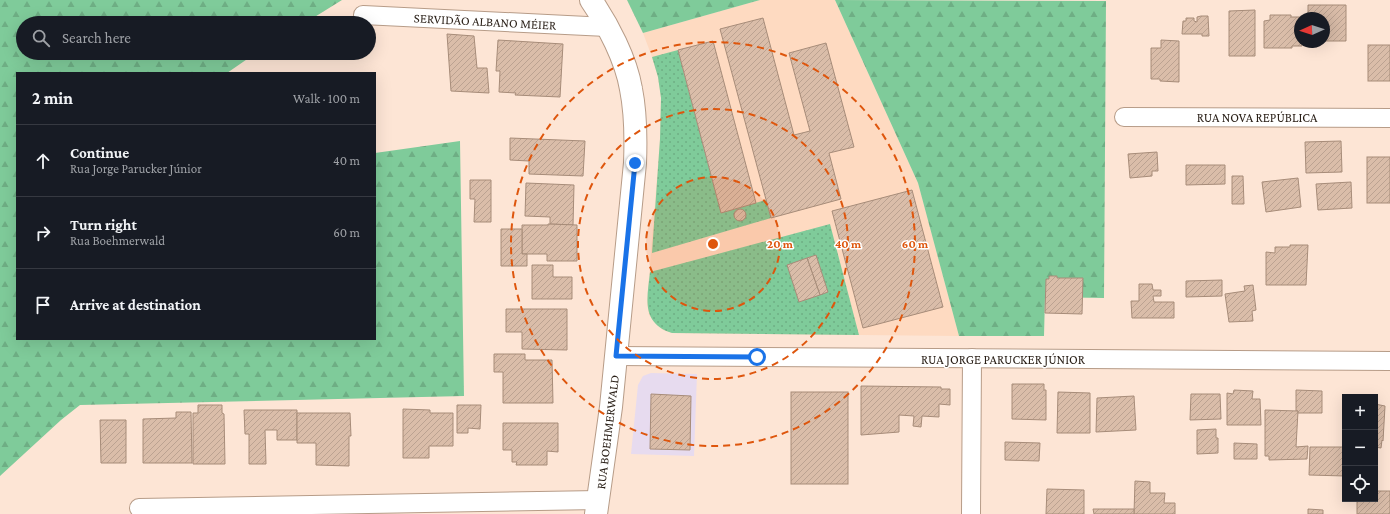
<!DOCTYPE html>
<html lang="en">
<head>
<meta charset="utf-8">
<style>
  :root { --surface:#171b24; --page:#242831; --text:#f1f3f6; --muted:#9ea1a6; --line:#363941 }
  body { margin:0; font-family:"Crimson Pro",serif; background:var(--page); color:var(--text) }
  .controls { position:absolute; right:12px; bottom:12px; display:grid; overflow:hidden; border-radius:0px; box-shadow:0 4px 16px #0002 }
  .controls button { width:36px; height:36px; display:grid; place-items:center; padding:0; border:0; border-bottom:1px solid var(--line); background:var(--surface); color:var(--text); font:20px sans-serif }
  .compass { position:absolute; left:1294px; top:12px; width:36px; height:36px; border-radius:50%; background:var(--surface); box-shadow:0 4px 16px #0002; rotate:267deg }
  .stop { position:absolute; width:12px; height:12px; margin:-9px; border:3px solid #1a73e8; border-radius:50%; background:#fff }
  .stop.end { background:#1a73e8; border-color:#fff; box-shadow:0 1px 4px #0008 }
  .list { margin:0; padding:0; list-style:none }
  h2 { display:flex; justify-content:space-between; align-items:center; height:52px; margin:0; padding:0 16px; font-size:17px }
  h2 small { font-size:13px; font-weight:400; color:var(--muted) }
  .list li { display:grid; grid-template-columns:26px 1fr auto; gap:12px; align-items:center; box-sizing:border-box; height:72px; padding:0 16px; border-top:1px solid var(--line) }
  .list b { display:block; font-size:15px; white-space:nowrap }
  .list p { margin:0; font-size:13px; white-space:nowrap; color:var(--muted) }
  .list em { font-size:13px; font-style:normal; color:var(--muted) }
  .icon { flex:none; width:22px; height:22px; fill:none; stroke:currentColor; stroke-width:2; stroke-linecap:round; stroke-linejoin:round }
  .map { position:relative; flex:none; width:1390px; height:514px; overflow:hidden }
  .search { position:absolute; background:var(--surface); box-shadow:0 4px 16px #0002; left:16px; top:16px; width:360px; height:44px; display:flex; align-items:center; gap:10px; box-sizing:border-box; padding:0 14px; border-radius:22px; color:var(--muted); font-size:15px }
  .panel { position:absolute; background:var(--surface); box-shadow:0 4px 16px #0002; left:16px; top:72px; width:360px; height:268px; border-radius:0px }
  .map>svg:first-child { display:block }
</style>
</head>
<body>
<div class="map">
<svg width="1390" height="514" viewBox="0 0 1390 514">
  <defs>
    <pattern id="grass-dots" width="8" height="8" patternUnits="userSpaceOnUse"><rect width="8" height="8" fill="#7fcb9a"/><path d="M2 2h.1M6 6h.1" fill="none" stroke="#6eae84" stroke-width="1.8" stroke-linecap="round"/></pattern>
    <pattern id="forest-firs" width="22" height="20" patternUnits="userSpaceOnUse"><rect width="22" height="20" fill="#7fcb9a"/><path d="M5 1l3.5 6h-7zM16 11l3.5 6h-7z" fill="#6eae84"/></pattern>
    <pattern id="building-hatch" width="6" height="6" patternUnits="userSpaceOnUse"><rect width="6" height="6" fill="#dabda9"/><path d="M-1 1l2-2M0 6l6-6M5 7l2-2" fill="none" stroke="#bba291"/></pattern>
  </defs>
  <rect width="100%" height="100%" fill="#fde5d5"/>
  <path fill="#fedac1" d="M 760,0 L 835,0 L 918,183 L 959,336 L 672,333 L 663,330 L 656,324 L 649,315 L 647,303 L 660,139 L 661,98 L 658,77 L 652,57 L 643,33 Z"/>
  <path fill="#e7dbef" d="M 651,373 L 697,374 L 694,456 L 631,454 L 638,385 L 643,376 Z"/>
  <g fill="url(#grass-dots)">
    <path d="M 678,50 L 721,213 L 766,200 L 771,218 L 652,253 L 660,139 L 661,98 L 658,77 L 652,57 Z"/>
    <path d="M 830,224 L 859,335 L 672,333 C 641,323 647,299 650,272 Z"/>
  </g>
  <g fill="url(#forest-firs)">
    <path d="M 0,0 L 342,0 L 305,23 L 23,23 L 23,53 L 256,53 L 227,73 L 17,73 L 17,339 L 375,339 L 375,153 L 460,141 L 464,396 L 80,405 L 61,420 L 0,476 Z"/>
    <path d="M 627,0 L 760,0 L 643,33 Z"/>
    <path d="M 835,0 L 1106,1 L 1104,298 L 1045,297 L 1044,336 L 959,336 L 918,183 Z"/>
  </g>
  <g fill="url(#building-hatch)" stroke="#a78c79">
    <path d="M 1308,5 L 1346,5 L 1346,41 L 1324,41 L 1324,18 L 1308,18 Z"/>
    <path d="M 1255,10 L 1255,56 L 1229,56 L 1229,11 Z"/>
    <path d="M 1270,15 L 1291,15 L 1291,17 L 1302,17 L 1302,18 L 1300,18 L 1300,42 L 1302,42 L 1302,46 L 1292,46 L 1292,48 L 1264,48 L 1264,21 L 1270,20 Z"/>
    <path d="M 1201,16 L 1208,16 L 1209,36 L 1202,36 L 1202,34 L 1182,34 L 1183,21 L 1186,21 L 1186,18 L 1194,18 L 1194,21 L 1197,22 L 1197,17 Z"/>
    <path d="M 763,18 L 794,135 L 810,131 L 789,53 L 826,43 L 854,147 L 829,153 L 841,199 L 771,218 L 720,29 Z"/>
    <path d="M 447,34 L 474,36 L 477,68 L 487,68 L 489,93 L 451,91 Z"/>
    <path d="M 498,40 L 563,44 L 560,97 L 515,95 L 516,93 L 499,92 L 500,71 L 496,71 Z"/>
    <path d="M 1161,40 L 1179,41 L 1179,82 L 1160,81 L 1160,79 L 1151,79 L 1151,48 L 1161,48 Z"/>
    <path d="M 713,41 L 756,203 L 721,213 L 678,50 Z"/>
    <rect x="1368" y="45" width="22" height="36"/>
    <path d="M 510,138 L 585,141 L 583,176 L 529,174 L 529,161 L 510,160 Z"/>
    <path d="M 1341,141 L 1342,172 L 1306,173 L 1305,142 Z"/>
    <path d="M 1157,152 L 1158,171 L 1152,171 L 1152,176 L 1130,178 L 1128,154 Z"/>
    <rect x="1367" y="157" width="23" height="46"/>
    <path d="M 1186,165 L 1225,165 L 1225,184 L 1186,185 Z"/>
    <path d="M 1232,176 L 1243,176 L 1244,204 L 1232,204 Z"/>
    <path d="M 1298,178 L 1301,207 L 1266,212 L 1262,182 Z"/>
    <path d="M 470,180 L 491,180 L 491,222 L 474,222 L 475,199 L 470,199 Z"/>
    <path d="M 1351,182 L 1352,208 L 1318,210 L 1316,184 Z"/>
    <path d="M 526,183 L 574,185 L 573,225 L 550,224 L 550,217 L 525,216 Z"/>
    <path d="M 912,190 L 943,307 L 863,328 L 832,211 Z"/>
    <circle cx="740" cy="215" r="6"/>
    <path d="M 548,224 L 577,225 L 577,261 L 547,261 L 547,254 L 522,254 L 522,225 L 548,225 Z"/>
    <path d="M 501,229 L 522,229 L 522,254 L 527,254 L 527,266 L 501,266 Z"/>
    <path d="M 1290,245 L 1308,245 L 1306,285 L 1266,285 L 1266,252 L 1275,253 L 1275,247 L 1290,247 Z"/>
    <path d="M 816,255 L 828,292 L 820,295 L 807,258 Z"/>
    <path d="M 807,258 L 820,295 L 799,302 L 787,265 Z"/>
    <path d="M 532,265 L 553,265 L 553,277 L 572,277 L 572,299 L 532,299 Z"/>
    <path d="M 1049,276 L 1057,276 L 1057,278 L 1083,278 L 1082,314 L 1045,313 L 1046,279 L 1049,279 Z"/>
    <path d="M 1222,280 L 1222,296 L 1186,297 L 1186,281 Z"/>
    <path d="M 1139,284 L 1152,284 L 1153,290 L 1161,290 L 1161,296 L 1153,296 L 1154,302 L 1174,302 L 1174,318 L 1132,318 L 1131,301 L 1139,301 Z"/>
    <path d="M 1253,285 L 1256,310 L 1252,311 L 1253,321 L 1229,322 L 1225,294 L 1245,291 L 1244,286 Z"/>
    <path d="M 506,309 L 567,309 L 567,350 L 522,349 L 522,332 L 506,332 Z"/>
    <path d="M 494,354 L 525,354 L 525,360 L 552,360 L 553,403 L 503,403 L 503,372 L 494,372 Z"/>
    <path d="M 1012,384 L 1044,384 L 1044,390 L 1046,390 L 1046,420 L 1012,419 Z"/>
    <path d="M 861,386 L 941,387 L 941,389 L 950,389 L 950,405 L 939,404 L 939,417 L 922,416 L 921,427 L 913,426 L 914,416 L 899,415 L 899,432 L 861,435 Z"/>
    <path d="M 1234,390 L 1253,391 L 1252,399 L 1260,399 L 1261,425 L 1227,425 L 1227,393 L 1233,394 Z"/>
    <path d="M 1296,390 L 1322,391 L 1322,413 L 1297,413 L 1298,411 L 1296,411 Z"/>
    <rect x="791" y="392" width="57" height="92"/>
    <path d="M 1058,392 L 1090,393 L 1090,433 L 1057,433 Z"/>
    <path d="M 651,394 L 691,396 L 690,450 L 650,449 Z"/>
    <path d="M 1191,394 L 1220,394 L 1221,419 L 1190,420 Z"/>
    <path d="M 1134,396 L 1136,430 L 1096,432 L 1097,398 Z"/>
    <path d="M 1375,404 L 1385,406 L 1383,441 L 1382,440 L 1381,448 L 1375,447 Z"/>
    <path d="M 198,405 L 222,405 L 222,413 L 224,414 L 225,464 L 193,464 L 193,413 L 198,413 Z"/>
    <path d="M 457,405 L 481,405 L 480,429 L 468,428 L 468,433 L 457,433 Z"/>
    <path d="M 403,409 L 430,410 L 430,413 L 453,413 L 453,446 L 429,446 L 429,458 L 403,458 Z"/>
    <path d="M 244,410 L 297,410 L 297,440 L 277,440 L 277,430 L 265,430 L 266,464 L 249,464 L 249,434 L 245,434 Z"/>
    <path d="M 1265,410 L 1298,411 L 1296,447 L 1308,446 L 1307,459 L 1269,460 L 1269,456 L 1265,456 Z"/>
    <path d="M 176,412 L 191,412 L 192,463 L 143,463 L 143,419 L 176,418 Z"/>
    <path d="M 297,413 L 350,413 L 351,436 L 349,436 L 349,466 L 316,465 L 316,443 L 297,443 Z"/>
    <path d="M 100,420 L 126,420 L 126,463 L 101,463 Z"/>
    <path d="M 503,423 L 558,423 L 558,452 L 547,451 L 547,465 L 516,465 L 517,462 L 512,462 L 512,450 L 503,450 Z"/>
    <path d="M 1216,429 L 1216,438 L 1218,438 L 1218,453 L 1197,454 L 1197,430 Z"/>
    <path d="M 1005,442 L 1040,443 L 1039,461 L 1005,460 Z"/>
    <path d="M 1234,443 L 1257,444 L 1257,459 L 1234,459 Z"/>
    <path d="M 1310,447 L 1345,447 L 1345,476 L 1309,475 Z"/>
    <path d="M 1135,481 L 1150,482 L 1150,493 L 1165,493 L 1164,503 L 1175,503 L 1175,514 L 1134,514 Z"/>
    <path d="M 1047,489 L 1084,490 L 1084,514 L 1046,514 Z"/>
    <path d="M 1375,491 L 1390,491 L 1390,514 L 1357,514 L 1357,499 L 1375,499 Z"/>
    <path d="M 1093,509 L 1134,509 L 1134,514 L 1094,514 Z"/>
    <path d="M 1308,509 L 1323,510 L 1323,514 L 1308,514 Z"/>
  </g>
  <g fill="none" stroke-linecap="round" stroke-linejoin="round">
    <g stroke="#b79c88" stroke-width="20">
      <g id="minor">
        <path d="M 363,15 L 607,27"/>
        <path d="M 1124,117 L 1390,118"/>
        <path d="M 616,356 L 1390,361"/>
        <path d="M 139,508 L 599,500"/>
        <path d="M 971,514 L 972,358"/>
      </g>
    </g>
    <g stroke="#b79c88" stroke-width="24">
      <path id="secondary" d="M 591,0 C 608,25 626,59 631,89 C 636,114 636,138 635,163 L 611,407 L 596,514"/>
    </g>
    <use href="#minor" stroke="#fff" stroke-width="18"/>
    <use href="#secondary" stroke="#fff" stroke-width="22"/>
  </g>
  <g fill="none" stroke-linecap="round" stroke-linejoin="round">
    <path stroke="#1a73e8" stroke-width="5" d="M 635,163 L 616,356 L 757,357"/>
  </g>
  <circle cx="713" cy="244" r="67" fill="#de560d" fill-opacity=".12"/>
  <g fill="none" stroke="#de560d" stroke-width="2" stroke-dasharray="7 5">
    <circle cx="713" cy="244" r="67"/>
    <circle cx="713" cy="244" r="135"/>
    <circle cx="713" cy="244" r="202"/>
  </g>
  <g text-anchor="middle" stroke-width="3" stroke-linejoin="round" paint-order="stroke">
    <g font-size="13" fill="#291f17" stroke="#fff">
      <text transform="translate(485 21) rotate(3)" y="5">SERVIDÃO ALBANO MÉIER</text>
      <text x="1257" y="122">RUA NOVA REPÚBLICA</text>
      <text x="1003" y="364">RUA JORGE PARUCKER JÚNIOR</text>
      <text transform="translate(607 432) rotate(-83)" y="5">RUA BOEHMERWALD</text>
    </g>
  </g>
  <circle cx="713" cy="244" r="6" fill="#de560d" stroke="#fff" stroke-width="2"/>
  <g font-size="12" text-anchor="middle" font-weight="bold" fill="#de560d" stroke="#fff" stroke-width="3" stroke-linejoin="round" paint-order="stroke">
    <text x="780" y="248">20 m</text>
    <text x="848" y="248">40 m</text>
    <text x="915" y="248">60 m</text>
  </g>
</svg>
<div class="controls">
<button>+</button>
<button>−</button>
<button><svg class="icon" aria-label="locate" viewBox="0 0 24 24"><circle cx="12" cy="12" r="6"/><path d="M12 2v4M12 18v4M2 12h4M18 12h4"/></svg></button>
</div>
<svg class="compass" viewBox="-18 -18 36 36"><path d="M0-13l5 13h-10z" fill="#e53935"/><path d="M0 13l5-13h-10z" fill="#9ea1a6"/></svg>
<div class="stop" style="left:757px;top:357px"></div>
<div class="stop end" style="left:635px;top:163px"></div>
<div class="search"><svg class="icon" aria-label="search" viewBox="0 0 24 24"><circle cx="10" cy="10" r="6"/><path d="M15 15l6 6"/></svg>Search here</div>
<section class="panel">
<h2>2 min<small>Walk · 100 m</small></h2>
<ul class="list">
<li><svg class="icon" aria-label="ahead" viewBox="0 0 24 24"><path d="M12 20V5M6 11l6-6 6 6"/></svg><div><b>Continue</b><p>Rua Jorge Parucker Júnior</p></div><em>40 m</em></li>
<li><svg class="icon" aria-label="right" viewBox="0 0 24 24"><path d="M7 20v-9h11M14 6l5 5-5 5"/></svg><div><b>Turn right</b><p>Rua Boehmerwald</p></div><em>60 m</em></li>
<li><svg class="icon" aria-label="arrive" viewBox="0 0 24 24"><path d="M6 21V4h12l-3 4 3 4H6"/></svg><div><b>Arrive at destination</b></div></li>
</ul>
</section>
</div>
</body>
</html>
